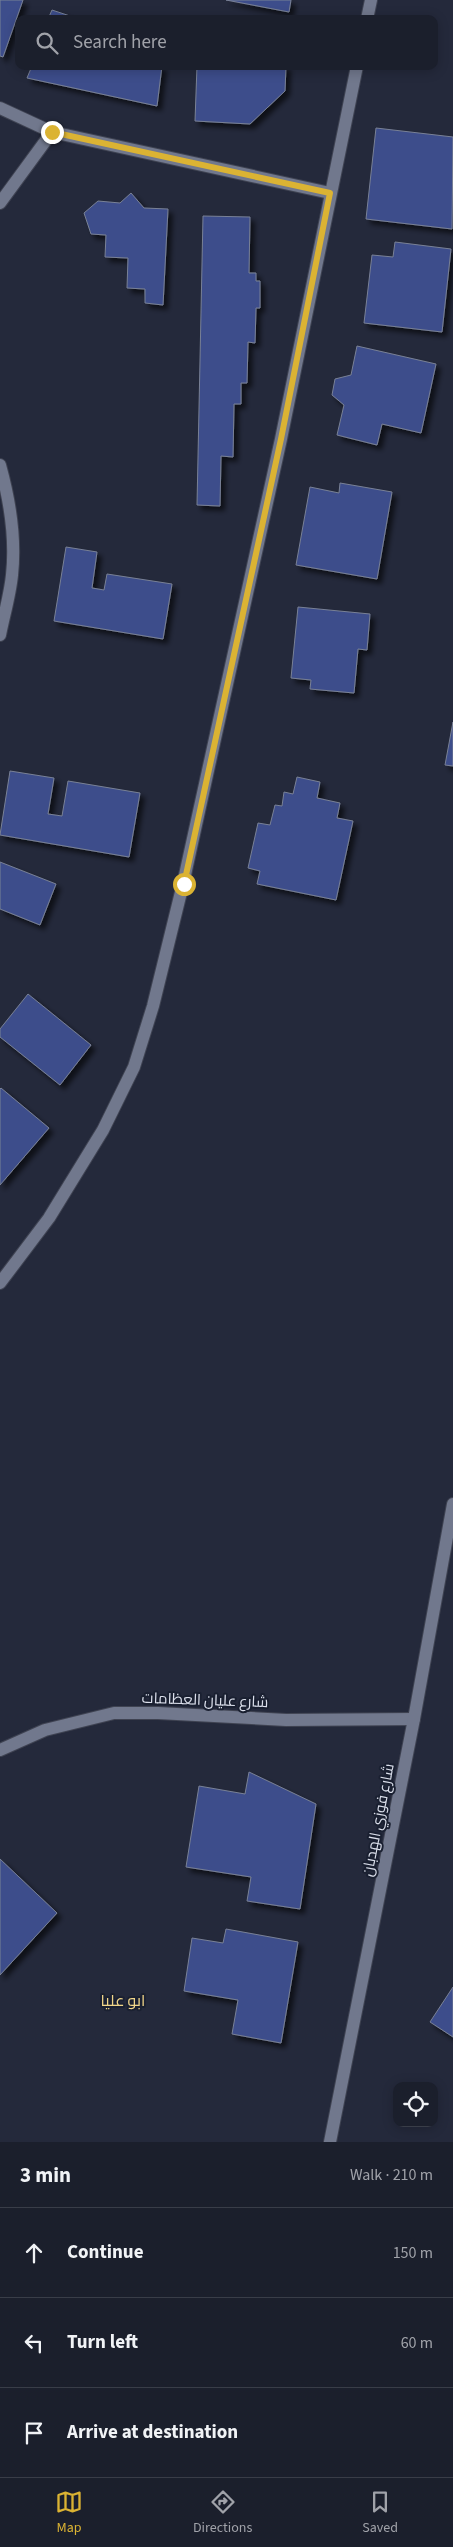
<!DOCTYPE html>
<html lang="en">
<head>
<meta charset="utf-8">
<style>
  :root { --surface:#1b1f2c; --page:#242734; --text:#f1f3f6; --muted:#a0a2a9; --line:#393d48; --accent:#dbb333 }
  body { margin:0; font-family:"Source Sans 3",Cairo,sans-serif; background:var(--page); color:var(--text) }
  .controls { position:absolute; right:15px; bottom:15px; display:grid; overflow:hidden; border-radius:10px; box-shadow:0 2px 12px #0003 }
  .controls button { width:45px; height:45px; display:grid; place-items:center; padding:0; border:0; border-bottom:1px solid var(--line); background:var(--surface); color:var(--text); font:25px sans-serif }
  .stop { position:absolute; width:15px; height:15px; margin:-11px; border:4px solid #dbb333; border-radius:50%; background:#fff }
  .stop.end { background:#dbb333; border-color:#fff; box-shadow:0 1px 5px #0008 }
  .list { margin:0; padding:0; list-style:none }
  h2 { display:flex; justify-content:space-between; align-items:center; height:65px; margin:0; padding:0 20px; font-size:21px }
  h2 small { font-size:16px; font-weight:400; color:var(--muted) }
  .list li { display:grid; grid-template-columns:32px 1fr auto; gap:15px; align-items:center; box-sizing:border-box; height:90px; padding:0 20px; border-top:1px solid var(--line) }
  .list b { display:block; font-size:19px; white-space:nowrap }
  .list em { font-size:16px; font-style:normal; color:var(--muted) }
  .icon { flex:none; width:28px; height:28px; fill:none; stroke:currentColor; stroke-width:2; stroke-linecap:round; stroke-linejoin:round }
  .map { position:relative; flex:none; width:453px; height:2142px; overflow:hidden }
  .search { position:absolute; background:var(--surface); box-shadow:0 2px 12px #0003; left:15px; right:15px; top:15px; height:55px; display:flex; align-items:center; gap:12px; box-sizing:border-box; padding:0 18px; border-radius:10px; color:var(--muted); font-size:19px }
  .sheet { height:335px; background:var(--surface) }
  nav { display:flex; justify-content:space-around; align-items:center; box-sizing:border-box; height:70px; border-top:1px solid var(--line); background:var(--surface); font-size:14px; color:var(--muted) }
  nav a { display:grid; justify-items:center; gap:2px }
  nav .on { color:var(--accent) }
  .map>svg:first-child { display:block }
</style>
</head>
<body>
<div class="map">
<svg width="453" height="2142" viewBox="0 0 453 2142">
  <defs>
    <filter id="shadow"><feDropShadow dx="4.5" dy="4.5" stdDeviation="2.5" flood-color="#0009"/></filter>
  </defs>
  <rect width="100%" height="100%" fill="#24293b"/>
  <g fill="#3d4d8b" stroke="#798196" filter="url(#shadow)">
    <path d="M 0,0 L 23,0 L 3,57 L 0,56 Z"/>
    <path d="M 226,0 L 291,0 L 289,12 Z"/>
    <path d="M 52,10 L 79,19 L 48,19 Z"/>
    <path d="M 32,66 L 162,66 L 157,106 L 27,78 Z"/>
    <path d="M 197,66 L 286,66 L 285,91 L 250,124 L 195,121 Z"/>
    <path d="M 376,128 L 453,137 L 452,229 L 366,219 Z"/>
    <path d="M 131,193 L 144,208 L 168,209 L 163,305 L 145,303 L 145,289 L 127,288 L 128,258 L 105,257 L 106,235 L 91,234 L 84,213 L 98,201 L 120,203 Z"/>
    <path d="M 203,216 L 250,217 L 249,273 L 256,273 L 256,281 L 260,281 L 260,308 L 256,308 L 255,343 L 248,342 L 247,383 L 241,383 L 241,404 L 234,404 L 233,457 L 221,456 L 220,506 L 197,505 Z"/>
    <path d="M 395,242 L 451,249 L 442,332 L 364,323 L 372,255 L 393,257 Z"/>
    <path d="M 357,346 L 436,364 L 421,433 L 382,424 L 377,445 L 337,435 L 344,405 L 332,395 L 335,379 L 351,375 Z"/>
    <path d="M 340,483 L 392,492 L 377,579 L 296,565 L 310,487 L 339,493 Z"/>
    <path d="M 66,547 L 97,552 L 92,588 L 104,590 L 107,574 L 172,584 L 163,639 L 54,621 Z"/>
    <path d="M 298,607 L 370,614 L 367,650 L 358,649 L 354,693 L 310,689 L 311,680 L 291,678 Z"/>
    <path d="M 453,722 L 453,766 L 445,765 Z"/>
    <path d="M 10,771 L 54,778 L 48,814 L 62,816 L 68,781 L 140,793 L 129,857 L 0,835 Z"/>
    <path d="M 297,777 L 320,782 L 317,798 L 340,803 L 337,818 L 353,821 L 336,900 L 257,884 L 260,871 L 248,868 L 258,823 L 270,825 L 275,805 L 282,806 L 284,792 L 293,794 Z"/>
    <path d="M 0,862 L 56,884 L 40,925 L 0,909 Z"/>
    <path d="M 28,994 L 91,1045 L 60,1085 L 0,1037 L 0,1029 Z"/>
    <path d="M 1,1088 L 49,1128 L 0,1185 L 0,1089 Z"/>
    <path d="M 249,1772 L 316,1804 L 300,1909 L 247,1901 L 251,1877 L 186,1867 L 199,1786 L 245,1794 Z"/>
    <path d="M 0,1859 L 57,1913 L 0,1975 Z"/>
    <path d="M 226,1929 L 298,1942 L 281,2043 L 232,2034 L 238,2000 L 184,1991 L 192,1938 L 223,1943 Z"/>
    <path d="M 453,1987 L 453,2037 L 430,2022 Z"/>
  </g>
  <g fill="none" stroke-linecap="round" stroke-linejoin="round">
    <g stroke="#3f4352" stroke-width="14">
      <g id="minor">
        <path d="M 367,19 L 371,0"/>
        <path d="M 0,108 L 52,132 L 330,193"/>
        <path d="M 0,203 L 52,132"/>
        <path d="M 0,465 C 10,501 16,538 12,575 C 10,595 4,615 0,635"/>
        <path d="M 0,1283 L 49,1218 L 103,1130 L 134,1067 L 153,1006 L 183,884 L 281,439 L 357,66"/>
        <path d="M 0,1750 L 45,1730 L 114,1713 L 158,1713 L 286,1720 L 414,1719"/>
        <path d="M 330,2142 L 414,1719 L 453,1504"/>
      </g>
    </g>
    <use href="#minor" stroke="#71788d" stroke-width="12"/>
  </g>
  <g fill="none" stroke-linecap="round" stroke-linejoin="round">
    <path stroke="#dbb333" stroke-width="6" d="M 52,132 L 330,193 L 281,439 L 184,884"/>
  </g>
  <g text-anchor="middle" stroke-width="4" stroke-linejoin="round" paint-order="stroke">
    <g font-size="15" fill="#dce0ec" stroke="#1a2031">
      <text transform="translate(205 1700) rotate(2)" y="5">شارع عليان العظامات</text>
      <text transform="translate(378 1820) rotate(-79)" y="5">شارع فوزي الهدبان</text>
    </g>
    <g font-size="16" fill="#f1d68a" stroke="#1a2031">
      <text x="123" y="2006">ابو عليا</text>
    </g>
  </g>
</svg>
<div class="controls">
<button><svg class="icon" aria-label="locate" viewBox="0 0 24 24"><circle cx="12" cy="12" r="6"/><path d="M12 2v4M12 18v4M2 12h4M18 12h4"/></svg></button>
</div>
<div class="stop" style="left:184px;top:884px"></div>
<div class="stop end" style="left:52px;top:132px"></div>
<div class="search"><svg class="icon" aria-label="search" viewBox="0 0 24 24"><circle cx="10" cy="10" r="6"/><path d="M15 15l6 6"/></svg>Search here</div>
</div>
<section class="sheet">
<h2>3 min<small>Walk · 210 m</small></h2>
<ul class="list">
<li><svg class="icon" aria-label="ahead" viewBox="0 0 24 24"><path d="M12 20V5M6 11l6-6 6 6"/></svg><div><b>Continue</b></div><em>150 m</em></li>
<li><svg class="icon" aria-label="left" viewBox="0 0 24 24"><path d="M17 20v-9H6M10 6l-5 5 5 5"/></svg><div><b>Turn left</b></div><em>60 m</em></li>
<li><svg class="icon" aria-label="arrive" viewBox="0 0 24 24"><path d="M6 21V4h12l-3 4 3 4H6"/></svg><div><b>Arrive at destination</b></div></li>
</ul>
</section>
<nav>
<a class="on"><svg class="icon" aria-label="map" viewBox="0 0 24 24"><path d="M3 6l6-2 6 2 6-2v14l-6 2-6-2-6 2zM9 4v14M15 6v14"/></svg>Map</a>
<a><svg class="icon" aria-label="directions" viewBox="0 0 24 24"><path d="M12 3l9 9-9 9-9-9zM9 14v-3h6M13 9l2 2-2 2"/></svg>Directions</a>
<a><svg class="icon" aria-label="saved" viewBox="0 0 24 24"><path d="M7 4h10v16l-5-4-5 4z"/></svg>Saved</a>
</nav>
</body>
</html>
